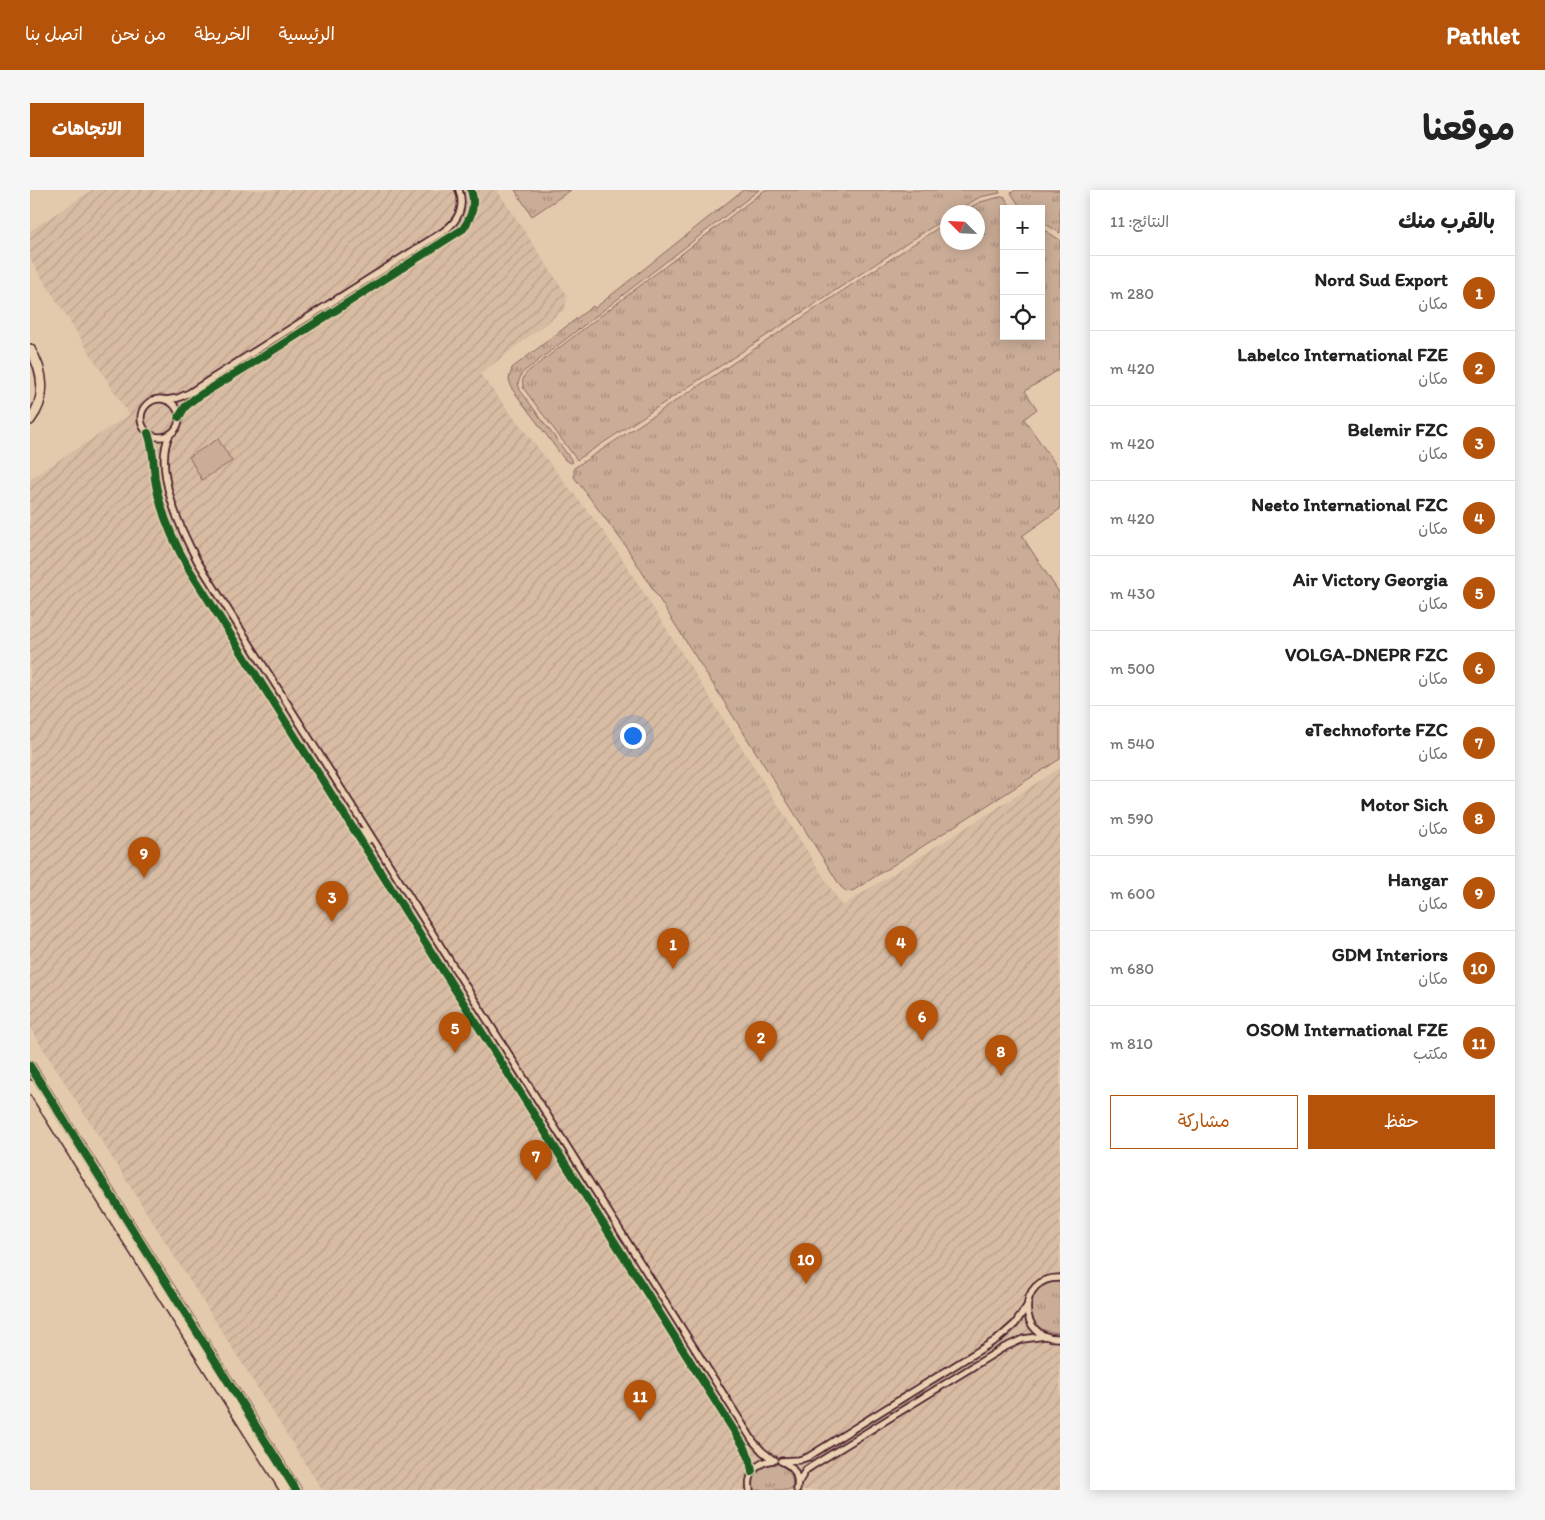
<!DOCTYPE html>
<html lang="ar">
<head>
<meta charset="utf-8">
<style>
  :root { --surface:#fff; --page:#f6f6f6; --text:#222; --muted:#767676; --line:#e0e0e0; --accent:#b45309 }
  body { margin:0; font-family:Itim,"Playpen Sans Arabic",sans-serif; background:var(--page); color:var(--text); direction:rtl }
  .controls { position:absolute; right:15px; top:15px; display:grid; overflow:hidden; border-radius:0px; box-shadow:0 2px 12px #0003 }
  .controls button { width:45px; height:45px; display:grid; place-items:center; padding:0; border:0; border-bottom:1px solid var(--line); background:var(--surface); color:var(--text); font:25px sans-serif }
  .compass { position:absolute; left:910px; top:15px; width:45px; height:45px; border-radius:50%; background:var(--surface); box-shadow:0 2px 12px #0003; rotate:294deg }
  .you { position:absolute; left:602px; top:545px; width:18px; height:18px; margin:-12px; border:4px solid #fff; border-radius:50%; background:#1a73e8; box-shadow:0 0 0 8px #1a73e833 }
  .badge { display:grid; place-items:center; width:32px; height:32px; border-radius:50%; background:var(--accent); color:#fff; font-size:16px; font-weight:700 }
  .pin { position:absolute; translate:-50% -41px; filter:drop-shadow(0 1px 2px #0008) }
  .pin::after { content:''; position:absolute; top:26px; width:18px; height:15px; background:inherit; clip-path:polygon(0 0,100% 0,50% 100%) }
  .list { margin:0; padding:0; list-style:none }
  h2 { display:flex; justify-content:space-between; align-items:center; height:65px; margin:0; padding:0 20px; font-size:21px }
  h2 small { font-size:16px; font-weight:400; color:var(--muted) }
  .list li { display:grid; grid-template-columns:32px 1fr auto; gap:15px; align-items:center; box-sizing:border-box; height:75px; padding:0 20px; border-top:1px solid var(--line) }
  .list b { display:block; font-size:19px; white-space:nowrap }
  .list p { margin:0; font-size:16px; white-space:nowrap; color:var(--muted) }
  .list em { font-size:16px; font-style:normal; color:var(--muted) }
  .actions { display:flex; gap:10px; padding:15px 20px }
  .actions a { flex:1; padding:11px 0; border:1px solid var(--accent); border-radius:0px; text-align:center; font-size:18px; color:var(--accent) }
  .actions .main { background:var(--accent); color:#fff }
  .icon { flex:none; width:28px; height:28px; fill:none; stroke:currentColor; stroke-width:2; stroke-linecap:round; stroke-linejoin:round }
  .map { position:relative; flex:none; width:1030px; height:1300px; overflow:hidden; direction:ltr; border-radius:0px }
  header { display:flex; align-items:center; gap:30px; box-sizing:border-box; height:70px; padding:0 25px; background:var(--accent); color:#fff }
  header strong { font-size:24px }
  nav { display:flex; gap:28px; margin-inline-start:auto; font-size:18px }
  .intro { display:flex; align-items:center; justify-content:space-between; box-sizing:border-box; height:120px; padding:0 30px }
  h1 { margin:0; font-size:35px }
  .button { padding:12px 22px; border-radius:0px; background:var(--accent); color:#fff; font-size:18px; font-weight:700 }
  main { display:flex; gap:30px; padding:0 30px }
  aside { flex:1; background:var(--surface); border-radius:0px; box-shadow:0 2px 12px #0003 }
  .map>svg:first-child { display:block }
</style>
</head>
<body>
<header>
<strong>Pathlet</strong>
<nav><a>الرئيسية</a><a>الخريطة</a><a>من نحن</a><a>اتصل بنا</a></nav>
</header>
<div class="intro"><h1>موقعنا</h1><a class="button">الاتجاهات</a></div>
<main>
<aside>
<h2>بالقرب منك<small>النتائج: 11</small></h2>
<ul class="list">
<li><span class="badge">1</span><div><b>Nord Sud Export</b><p>مكان</p></div><em>280 m</em></li>
<li><span class="badge">2</span><div><b>Labelco International FZE</b><p>مكان</p></div><em>420 m</em></li>
<li><span class="badge">3</span><div><b>Belemir FZC</b><p>مكان</p></div><em>420 m</em></li>
<li><span class="badge">4</span><div><b>Neeto International FZC</b><p>مكان</p></div><em>420 m</em></li>
<li><span class="badge">5</span><div><b>Air Victory Georgia</b><p>مكان</p></div><em>430 m</em></li>
<li><span class="badge">6</span><div><b>VOLGA-DNEPR FZC</b><p>مكان</p></div><em>500 m</em></li>
<li><span class="badge">7</span><div><b>eTechnoforte FZC</b><p>مكان</p></div><em>540 m</em></li>
<li><span class="badge">8</span><div><b>Motor Sich</b><p>مكان</p></div><em>590 m</em></li>
<li><span class="badge">9</span><div><b>Hangar</b><p>مكان</p></div><em>600 m</em></li>
<li><span class="badge">10</span><div><b>GDM Interiors</b><p>مكان</p></div><em>680 m</em></li>
<li><span class="badge">11</span><div><b>OSOM International FZE</b><p>مكتب</p></div><em>810 m</em></li>
</ul>
<div class="actions"><a class="main">حفظ</a><a>مشاركة</a></div>
</aside>
<div class="map">
<svg width="1030" height="1300" viewBox="0 0 1030 1300">
  <defs>
    <pattern id="industrial-furrows" width="10" height="10" patternUnits="userSpaceOnUse" patternTransform="scale(1.25)"><rect width="10" height="10" fill="#d7bba2"/><path d="M-1 1l2-2M0 10L10 0M9 11l2-2" fill="none" stroke="#baa08c"/></pattern>
    <pattern id="grass-tufts" width="24" height="20" patternUnits="userSpaceOnUse" patternTransform="scale(1.25)"><rect width="24" height="20" fill="#caad97"/><path d="M3 7l-1-3M5 7V3M7 7l1-3M15 17l-1-3M17 17v-4M19 17l1-3" fill="none" stroke="#a68c7b"/></pattern>
  </defs>
  <rect width="100%" height="100%" fill="#e4caad"/>
  <filter id="ink" filterUnits="userSpaceOnUse"><feTurbulence type="fractalNoise" baseFrequency=".02" numOctaves="2"/><feDisplacementMap in="SourceGraphic" scale="10" xChannelSelector="R" yChannelSelector="G"/><feConvolveMatrix kernelMatrix="1 2 1 2 8 2 1 2 1" color-interpolation-filters="sRGB"/></filter>
  <g filter="url(#ink)">
    <path fill="url(#industrial-furrows)" d="M 62,0 L 467,0 L 537,105 L 535,119 L 450,184 L 573,341 L 589,364 L 812,716 L 1030,578 L 1030,1300 L 292,1300 L 0,838 L 0,289 L 99,225 L 0,69 L 0,41 Z"/>
    <g fill="url(#grass-tufts)" stroke="#8a6661">
      <path d="M 485,0 L 541,0 L 502,26 Z"/>
      <path d="M 713,0 L 729,0 L 492,183 L 488,193 L 490,200 L 543,272 L 541,273 L 535,270 L 482,199 L 479,189 L 482,178 L 563,116 L 565,118 Z"/>
      <path d="M 735,0 L 969,0 L 970,3 L 950,7 L 924,22 L 918,22 L 917,27 L 547,270 L 494,199 C 491,191 493,185 500,180 Z"/>
      <path d="M 986,0 L 1030,0 L 1030,43 L 1011,31 L 1011,19 L 991,18 L 981,3 Z"/>
      <path d="M 974,6 L 982,19 L 974,19 L 974,146 L 1011,146 L 1011,38 L 1030,50 L 1030,179 L 995,201 L 1007,219 L 994,229 L 1030,281 L 1030,319 L 992,346 L 1030,404 L 1030,569 L 824,700 L 817,702 L 811,697 L 595,355 L 544,287 L 544,278 L 917,32 L 918,52 L 948,52 L 948,22 L 932,22 L 950,12 Z"/>
      <path d="M 1021,1091 L 1030,1091 L 1030,1143 C 1025,1142 1019,1142 1014,1140 C 998,1134 996,1111 1007,1099 C 1011,1095 1016,1093 1021,1091 Z"/>
      <path d="M 738,1273 C 755,1273 765,1283 762,1300 L 723,1300 C 721,1286 725,1278 738,1273 Z"/>
    </g>
    <path fill="#caad97" stroke="#8a6661" d="M 188,249 L 202,271 L 172,290 L 159,267 Z"/>
    <g fill="none" stroke-linecap="round" stroke-linejoin="round">
      <g stroke="#4a1f2b" stroke-width="9">
        <g id="street">
          <circle cx="130" cy="228" r="19"/>
          <path d="M 136,210 L 148,208 L 159,203 L 414,41 C 428,31 435,17 429,0"/>
          <path d="M 149,227 L 155,217 L 164,209 L 234,166 L 433,39 C 442,27 446,15 441,0"/>
          <path d="M 118,243 C 124,258 123,273 125,289 C 130,322 143,351 159,379 L 715,1258 L 720,1270 L 722,1282"/>
          <path d="M 140,244 C 122,278 151,341 168,372 L 723,1251 L 732,1261 L 743,1270"/>
          <path d="M 325,641 L 328,640 L 332,641 L 339,650"/>
          <path d="M 1030,1088 C 986,1086 987,1151 1030,1148"/>
          <path d="M 751,1271 L 769,1270 L 778,1267 L 969,1148 L 985,1134 L 997,1116"/>
          <path d="M 753,1272 C 765,1277 769,1288 767,1300"/>
          <path d="M 768,1293 L 776,1280 L 782,1276 L 973,1158 L 993,1149 L 1015,1146"/>
          <path d="M 720,1300 C 717,1283 728,1271 745,1270"/>
        </g>
      </g>
      <g stroke="#4a1f2b" stroke-width="12">
        <g id="secondary">
          <path d="M 0,159 C 14,182 17,208 0,230"/>
          <path d="M 0,876 L 266,1300"/>
          <path d="M 0,895 L 255,1300"/>
        </g>
      </g>
      <use href="#street" stroke="#ead1b2" stroke-width="5.5"/>
      <use href="#secondary" stroke="#ead1b2" stroke-width="9"/>
      <g stroke="#ead1b2" stroke-width="11">
        <g id="cycleway">
          <path d="M 149,227 L 155,217 L 164,209 L 234,166 L 433,39 C 442,27 446,15 441,0"/>
          <path d="M 118,243 C 124,258 123,273 125,289 C 130,322 143,351 159,379 L 715,1258 L 720,1270 L 722,1282"/>
          <path d="M 0,876 L 266,1300"/>
        </g>
      </g>
      <use href="#cycleway" stroke="#1b5e20" stroke-width="8"/>
    </g>
  </g>
</svg>
<div class="controls">
<button>+</button>
<button>−</button>
<button><svg class="icon" aria-label="locate" viewBox="0 0 24 24"><circle cx="12" cy="12" r="6"/><path d="M12 2v4M12 18v4M2 12h4M18 12h4"/></svg></button>
</div>
<svg class="compass" viewBox="-18 -18 36 36"><path d="M0-13l5 13h-10z" fill="#e53935"/><path d="M0 13l5-13h-10z" fill="#767676"/></svg>
<div class="you"></div>
<div class="pin badge" style="left:643px;top:779px">1</div>
<div class="pin badge" style="left:731px;top:872px">2</div>
<div class="pin badge" style="left:302px;top:732px">3</div>
<div class="pin badge" style="left:871px;top:777px">4</div>
<div class="pin badge" style="left:425px;top:863px">5</div>
<div class="pin badge" style="left:892px;top:851px">6</div>
<div class="pin badge" style="left:506px;top:991px">7</div>
<div class="pin badge" style="left:971px;top:886px">8</div>
<div class="pin badge" style="left:114px;top:688px">9</div>
<div class="pin badge" style="left:776px;top:1094px">10</div>
<div class="pin badge" style="left:610px;top:1231px">11</div>
</div>
</main>
</body>
</html>
